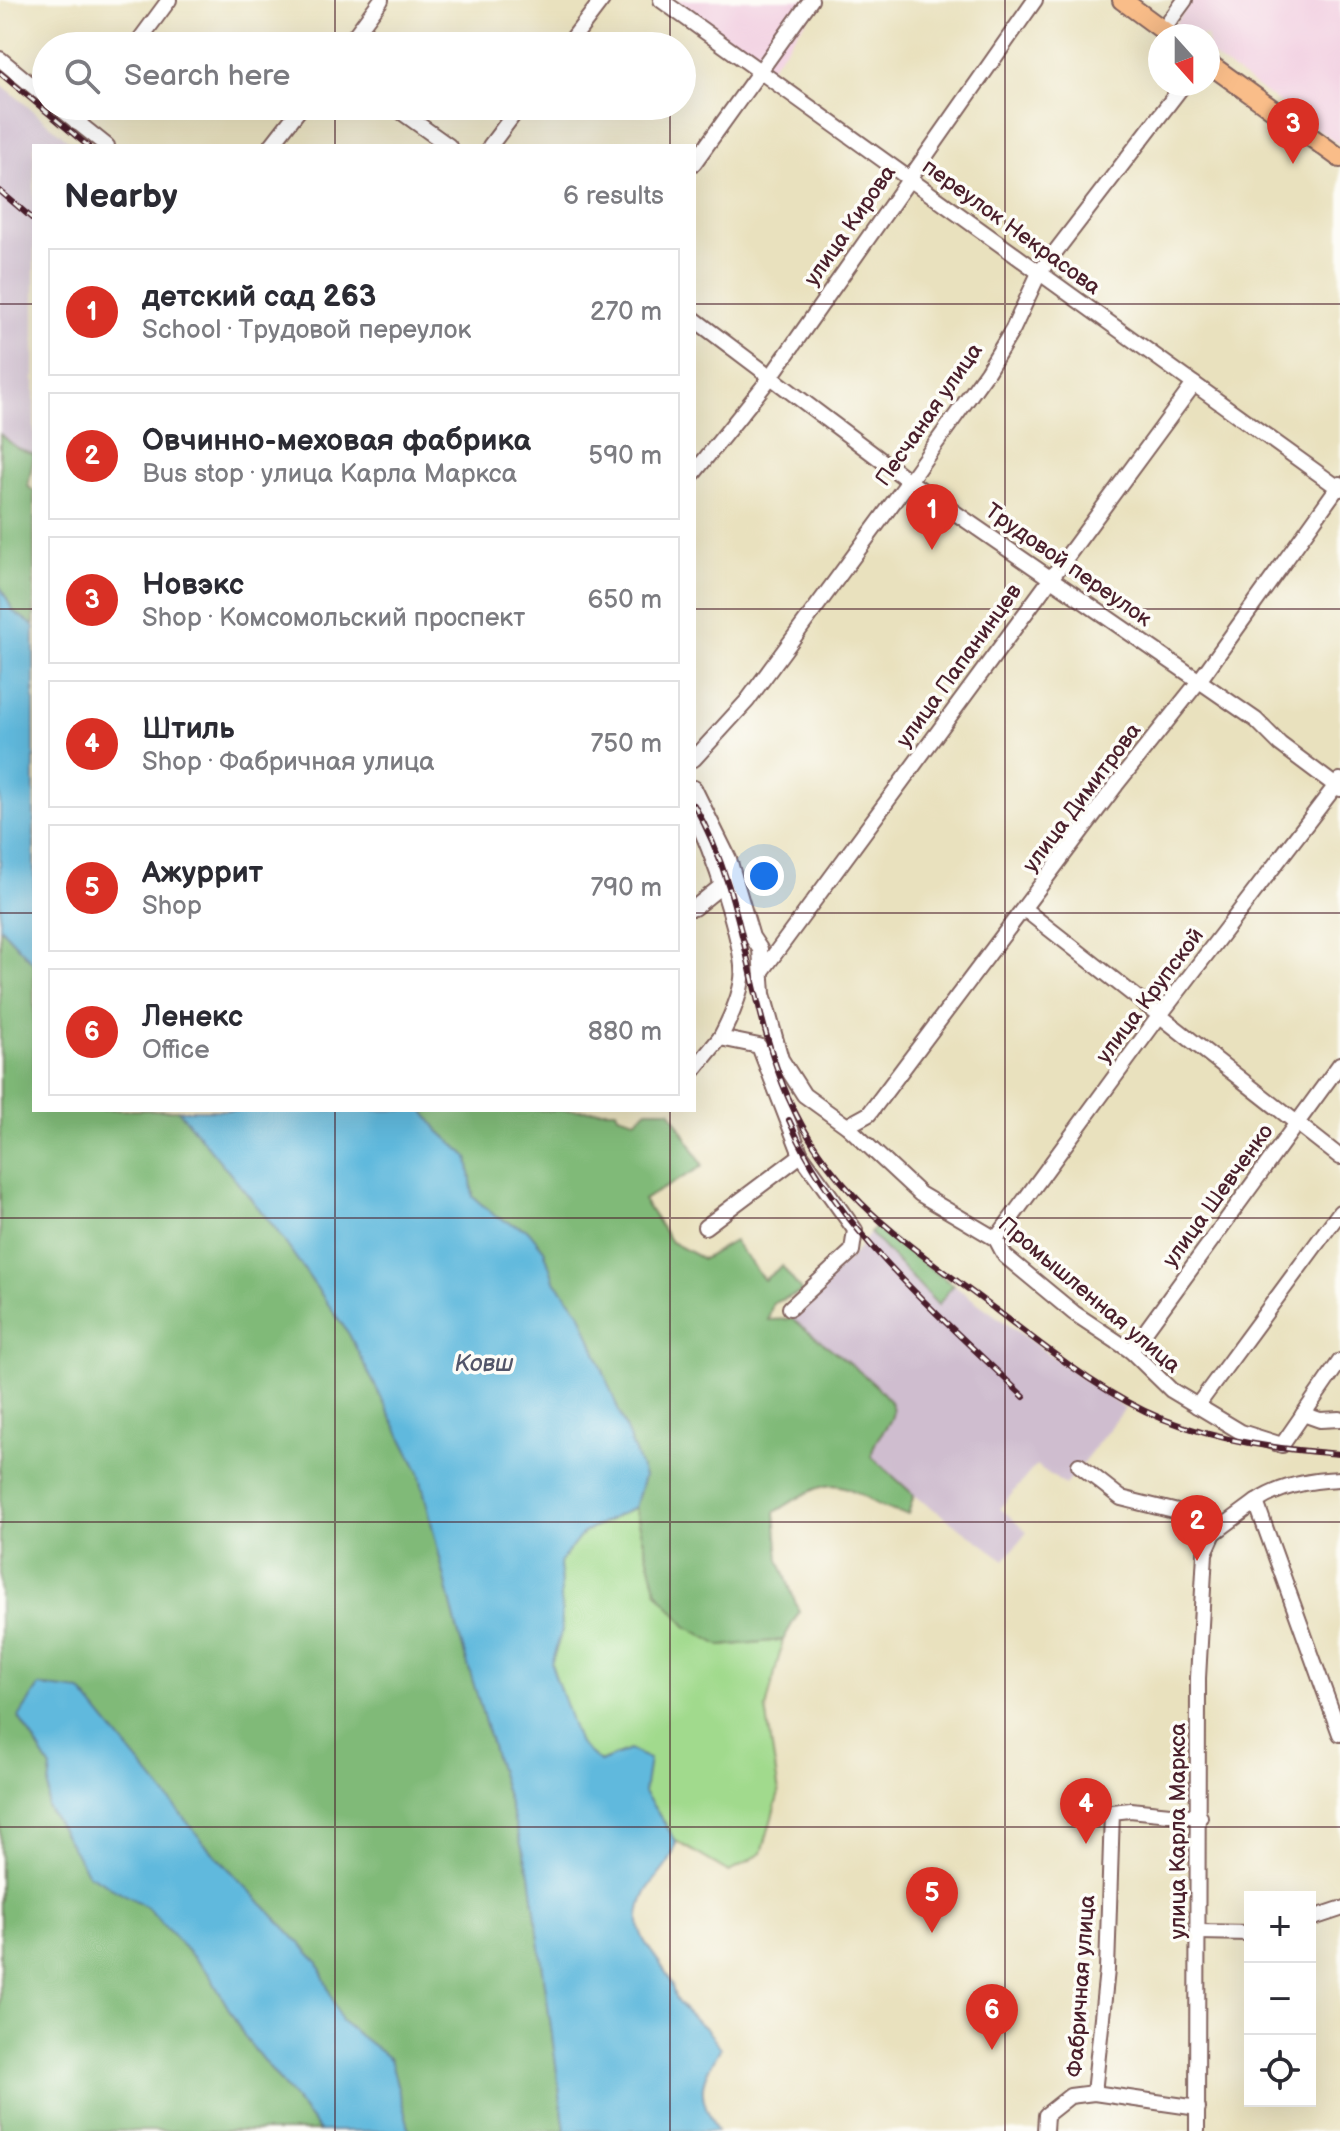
<!DOCTYPE html>
<html lang="en">
<head>
<meta charset="utf-8">
<style>
  :root { --surface:#fff; --page:#f7f7f7; --text:#2b2b33; --muted:#7c7c81; --line:#e1e1e2; --accent:#d93025 }
  body { margin:0; font-family:"Balsamiq Sans",sans-serif; background:var(--page); color:var(--text) }
  .controls { position:absolute; right:24px; bottom:24px; display:grid; overflow:hidden; border-radius:0px; box-shadow:0 8px 32px #0002 }
  .controls button { width:72px; height:72px; display:grid; place-items:center; padding:0; border:0; border-bottom:2px solid var(--line); background:var(--surface); color:var(--text); font:40px sans-serif }
  .compass { position:absolute; left:1148px; top:24px; width:72px; height:72px; border-radius:50%; background:var(--surface); box-shadow:0 8px 32px #0002; rotate:159deg }
  .you { position:absolute; left:764px; top:876px; width:28px; height:28px; margin:-20px; border:6px solid #fff; border-radius:50%; background:#1a73e8; box-shadow:0 0 0 12px #1a73e833 }
  .badge { display:grid; place-items:center; width:52px; height:52px; border-radius:50%; background:var(--accent); color:#fff; font-size:26px; font-weight:700 }
  .pin { position:absolute; translate:-50% -66px; filter:drop-shadow(0 2px 4px #0008) }
  .pin::after { content:''; position:absolute; top:42px; width:28px; height:24px; background:inherit; clip-path:polygon(0 0,100% 0,50% 100%) }
  .list { margin:0; padding:0; list-style:none }
  h2 { display:flex; justify-content:space-between; align-items:center; height:104px; margin:0; padding:0 32px; font-size:34px }
  h2 small { font-size:26px; font-weight:400; color:var(--muted) }
  .list li { display:grid; grid-template-columns:52px 1fr auto; gap:24px; align-items:center; box-sizing:border-box; height:128px; margin:0 16px 16px; padding:0 16px; border:2px solid var(--line); border-radius:0px }
  .list b { display:block; font-size:30px; white-space:nowrap }
  .list p { margin:0; font-size:26px; white-space:nowrap; color:var(--muted) }
  .list em { font-size:26px; font-style:normal; color:var(--muted) }
  .icon { flex:none; width:44px; height:44px; fill:none; stroke:currentColor; stroke-width:2; stroke-linecap:round; stroke-linejoin:round }
  .map { position:relative; flex:none; width:1340px; height:2131px; overflow:hidden }
  .search { position:absolute; background:var(--surface); box-shadow:0 8px 32px #0002; left:32px; top:32px; width:664px; height:88px; display:flex; align-items:center; gap:20px; box-sizing:border-box; padding:0 28px; border-radius:44px; color:var(--muted); font-size:30px }
  .panel { position:absolute; background:var(--surface); box-shadow:0 8px 32px #0002; left:32px; top:144px; width:664px; height:968px; border-radius:0px }
  .map>svg:first-child { display:block }
</style>
</head>
<body>
<div class="map">
<svg width="1340" height="2131" viewBox="0 0 1340 2131">
  <rect width="100%" height="100%" fill="#fdfcf7"/>
  <filter id="ink" filterUnits="userSpaceOnUse"><feTurbulence type="fractalNoise" baseFrequency=".0125" numOctaves="2"/><feDisplacementMap in="SourceGraphic" scale="16" xChannelSelector="R" yChannelSelector="G"/><feConvolveMatrix kernelMatrix="1 2 1 2 8 2 1 2 1" color-interpolation-filters="sRGB"/></filter>
  <filter id="wash" filterUnits="userSpaceOnUse"><feTurbulence type="fractalNoise" baseFrequency=".006" numOctaves="4" result="noise"/><feDisplacementMap in="SourceGraphic" scale="32" xChannelSelector="R" yChannelSelector="G"/><feGaussianBlur stdDeviation="1.8" result="paint"/><feColorMatrix in="noise" values="0 0 0 0 0 0 0 0 0 0 0 0 0 0 0 0 0 1.4 0 .05"/><feComposite in="paint" operator="in"/></filter>
  <g filter="url(#wash)">
    <rect width="100%" height="100%" fill="#e9e1be"/>
    <g fill="#f2cfe1">
      <path d="M 676,0 L 809,0 L 817,7 L 769,69 Z"/>
      <path d="M 1192,0 L 1340,0 L 1340,145 L 1208,53 L 1208,36 L 1184,36 L 1172,28 Z"/>
    </g>
    <g fill="#cfbdcf">
      <path d="M 0,83 L 75,146 L 34,146 L 34,454 L 17,448 L 0,434 Z"/>
      <path d="M 870,1233 L 937,1304 L 953,1285 L 1125,1409 L 1065,1485 L 1036,1465 L 1000,1508 L 1027,1532 L 1005,1560 L 914,1495 L 872,1457 L 872,1444 L 891,1420 L 880,1389 L 792,1319 L 797,1308 L 855,1253 Z"/>
    </g>
    <path fill="#a1da8d" stroke="#767c5c" stroke-width="2" d="M 635,1507 L 657,1592 L 722,1646 L 783,1640 L 766,1709 L 779,1793 L 762,1853 L 729,1872 L 676,1841 L 644,1792 L 629,1750 L 600,1762 L 579,1745 L 551,1664 L 562,1630 L 560,1562 L 583,1533 Z"/>
    <g fill="#80ba78" stroke="#656c52" stroke-width="2">
      <path d="M 0,434 L 17,448 L 34,454 L 28,486 L 34,492 L 34,626 L 13,611 L 0,586 Z"/>
      <path d="M 0,927 L 34,964 L 34,1110 L 178,1110 L 275,1228 L 349,1334 L 419,1472 L 457,1628 L 530,1874 L 565,2131 L 410,2131 L 390,2059 L 341,2021 L 317,1961 L 205,1844 L 19,1717 L 51,1768 L 47,1806 L 88,1873 L 147,1907 L 209,1974 L 246,2039 L 320,2131 L 0,2131 Z"/>
      <path d="M 423,1110 L 616,1110 L 618,1115 L 635,1120 L 647,1110 L 670,1110 L 703,1166 L 643,1200 L 671,1242 L 703,1259 L 734,1241 L 764,1280 L 782,1266 L 802,1292 L 773,1303 L 768,1320 L 792,1319 C 811,1334 886,1387 892,1406 C 897,1425 872,1434 872,1457 L 914,1495 L 908,1514 C 875,1510 870,1495 844,1487 C 821,1479 794,1501 775,1512 L 779,1559 L 799,1612 L 783,1640 L 721,1646 L 686,1626 L 657,1592 L 635,1507 L 644,1476 L 581,1314 L 554,1280 L 544,1250 L 528,1230 L 496,1217 L 473,1197 L 468,1157 L 438,1130 Z"/>
      <path d="M 876,1227 L 953,1285 L 938,1305 L 870,1233 Z"/>
    </g>
    <g fill="#60b9dd" stroke="#556c84" stroke-width="2">
      <path d="M 0,586 L 13,611 L 34,626 L 34,964 L 0,927 Z"/>
      <path d="M 178,1110 L 423,1110 L 438,1130 L 468,1157 L 473,1197 L 496,1217 L 528,1230 L 544,1250 L 554,1280 L 581,1314 L 644,1476 L 635,1507 L 583,1533 L 560,1562 L 562,1630 L 551,1664 L 579,1744 L 600,1762 L 629,1750 L 649,1759 L 644,1792 L 676,1841 C 671,1874 646,1877 640,1910 C 633,1942 660,1955 670,1981 C 674,1988 673,1998 679,2004 C 695,2022 706,2025 721,2048 C 698,2085 697,2091 717,2131 L 565,2131 L 530,1874 L 457,1628 L 419,1472 L 349,1334 L 275,1228 Z"/>
      <path d="M 39,1686 L 81,1691 L 205,1844 L 317,1961 L 341,2021 L 390,2059 L 410,2131 L 320,2131 L 246,2039 L 209,1974 L 147,1907 L 88,1874 L 47,1806 L 51,1768 L 19,1717 Z"/>
    </g>
  </g>
  <g filter="url(#ink)">
    <g fill="none" stroke-linecap="round" stroke-linejoin="round">
      <g stroke="#82635e" stroke-width="18">
        <g id="minor">
          <path d="M 661,0 L 1340,489"/>
          <path d="M 1163,30 L 1185,0"/>
          <path d="M 135,46 L 169,0"/>
          <path d="M 347,46 L 381,0"/>
          <path d="M 567,46 L 602,0"/>
          <path d="M 0,59 L 46,97"/>
          <path d="M 57,106 L 107,146"/>
          <path d="M 393,106 L 449,146"/>
          <path d="M 77,123 L 90,106"/>
          <path d="M 271,146 L 302,106"/>
          <path d="M 490,146 L 520,106"/>
          <path d="M 694,163 L 811,0"/>
          <path d="M 694,319 L 909,481 L 1256,720 L 1280,744 L 1340,789"/>
          <path d="M 694,473 L 770,378 L 1035,0"/>
          <path d="M 694,759 L 747,701 L 909,481 L 987,372 L 1013,329 L 1039,273 L 1184,84"/>
          <path d="M 694,788 L 729,859 L 752,937 L 760,949 L 763,994 L 781,1059 L 804,1095 L 847,1126 L 920,1194 L 996,1239 L 1005,1256 L 1074,1313 L 1131,1351 L 1171,1390 L 1241,1432 L 1282,1445 L 1340,1361"/>
          <path d="M 694,816 C 710,842 746,950 742,979 C 740,996 729,1021 720,1038 L 759,1046 L 801,1155 L 855,1230 L 852,1251 L 790,1308"/>
          <path d="M 694,908 L 720,887"/>
          <path d="M 1024,909 L 1340,1157"/>
          <path d="M 763,970 L 1194,384"/>
          <path d="M 694,1070 L 720,1038"/>
          <path d="M 847,1126 L 869,1114 L 1116,785 L 1199,681 L 1340,484"/>
          <path d="M 705,1227 L 801,1155"/>
          <path d="M 996,1239 L 1160,1015 L 1340,780"/>
          <path d="M 1131,1351 L 1340,1064"/>
          <path d="M 1197,1406 L 1340,1212"/>
          <path d="M 1303,1414 L 1320,1420 L 1340,1419"/>
          <path d="M 1079,1465 L 1121,1498 L 1198,1517 L 1214,1533"/>
          <path d="M 1256,1502 C 1280,1486 1311,1480 1340,1479"/>
          <path d="M 1214,1533 L 1256,1502 L 1340,1734"/>
          <path d="M 1310,1919 L 1340,1909"/>
          <path d="M 1199,1932 L 1250,1933"/>
          <path d="M 1094,2093 L 1107,1970 L 1112,1812 L 1130,1810 L 1200,1817"/>
          <path d="M 1045,2131 L 1046,2115 L 1070,2096 L 1094,2093 L 1198,2108"/>
          <path d="M 1197,2131 L 1198,1678 L 1205,1553 L 1214,1533"/>
        </g>
      </g>
      <g stroke="#82635e" stroke-width="22">
        <g id="major">
          <path d="M 1122,0 L 1171,36"/>
          <path d="M 1208,63 L 1340,158"/>
        </g>
      </g>
      <use href="#minor" stroke="#fff" stroke-width="14"/>
      <use href="#major" stroke="#f9bd89" stroke-width="18"/>
      <g stroke="#4a1f2b" stroke-width="6">
        <g id="rail">
          <path d="M 0,73 L 88,146"/>
          <path d="M 0,191 L 34,220"/>
          <path d="M 694,805 C 747,896 747,1002 788,1097 C 833,1200 912,1246 996,1310 C 1049,1350 1102,1394 1163,1419 C 1221,1442 1278,1449 1340,1454"/>
          <path d="M 789,1120 C 836,1230 940,1315 1024,1397"/>
        </g>
      </g>
      <use href="#rail" stroke="#fdfcf7" stroke-width="3" stroke-dasharray="9" stroke-linecap="butt"/>
    </g>
  </g>
  <path fill="none" stroke="#4a1f2b" stroke-width="2" stroke-opacity="0.55" d="M 335,0 L 335,46M 670,0 L 670,46M 1005,0 L 1005,2131M 335,106 L 335,146M 670,106 L 670,146M 0,304 L 34,304M 694,304 L 1340,304M 0,609 L 34,609M 694,609 L 1340,609M 0,913 L 34,913M 694,913 L 1340,913M 335,1110 L 335,2131M 670,1110 L 670,2131M 0,1218 L 1340,1218M 0,1522 L 1340,1522M 0,1827 L 1340,1827"/>
  <g text-anchor="middle" stroke-width="7" stroke-linejoin="round" paint-order="stroke">
    <g font-size="22" fill="#4a1f2b" stroke="#fdfcf7">
      <text transform="translate(849 225) rotate(-55)" y="8">улица Кирова</text>
      <text transform="translate(1012 226) rotate(36)" y="8">переулок Некрасова</text>
      <text transform="translate(928 414) rotate(-55)" y="8">Песчаная улица</text>
      <text transform="translate(1069 564) rotate(35)" y="8">Трудовой переулок</text>
      <text transform="translate(958 665) rotate(-54)" y="8">улица Папанинцев</text>
      <text transform="translate(1081 797) rotate(-53)" y="8">улица Димитрова</text>
      <text transform="translate(1149 995) rotate(-53)" y="8">улица Крупской</text>
      <text transform="translate(1217 1195) rotate(-54)" y="8">улица Шевченко</text>
      <text transform="translate(1090 1294) rotate(40)" y="8">Промышленная улица</text>
      <text transform="translate(1177 1831) rotate(-90)" y="8">улица Карла Маркса</text>
      <text transform="translate(1080 1986) rotate(-86)" y="8">Фабричная улица</text>
    </g>
    <g font-size="24" font-style="italic" fill="#525569" stroke="#fdfcf7">
      <text x="484" y="1371">Ковш</text>
    </g>
  </g>
</svg>
<div class="controls">
<button>+</button>
<button>−</button>
<button><svg class="icon" aria-label="locate" viewBox="0 0 24 24"><circle cx="12" cy="12" r="6"/><path d="M12 2v4M12 18v4M2 12h4M18 12h4"/></svg></button>
</div>
<svg class="compass" viewBox="-18 -18 36 36"><path d="M0-13l5 13h-10z" fill="#e53935"/><path d="M0 13l5-13h-10z" fill="#7c7c81"/></svg>
<div class="you"></div>
<div class="pin badge" style="left:932px;top:550px">1</div>
<div class="pin badge" style="left:1197px;top:1561px">2</div>
<div class="pin badge" style="left:1293px;top:164px">3</div>
<div class="pin badge" style="left:1086px;top:1844px">4</div>
<div class="pin badge" style="left:932px;top:1933px">5</div>
<div class="pin badge" style="left:992px;top:2050px">6</div>
<div class="search"><svg class="icon" aria-label="search" viewBox="0 0 24 24"><circle cx="10" cy="10" r="6"/><path d="M15 15l6 6"/></svg>Search here</div>
<section class="panel">
<h2>Nearby<small>6 results</small></h2>
<ul class="list">
<li><span class="badge">1</span><div><b>детский сад 263</b><p>School · Трудовой переулок</p></div><em>270 m</em></li>
<li><span class="badge">2</span><div><b>Овчинно-меховая фабрика</b><p>Bus stop · улица Карла Маркса</p></div><em>590 m</em></li>
<li><span class="badge">3</span><div><b>Новэкс</b><p>Shop · Комсомольский проспект</p></div><em>650 m</em></li>
<li><span class="badge">4</span><div><b>Штиль</b><p>Shop · Фабричная улица</p></div><em>750 m</em></li>
<li><span class="badge">5</span><div><b>Ажуррит</b><p>Shop</p></div><em>790 m</em></li>
<li><span class="badge">6</span><div><b>Ленекс</b><p>Office</p></div><em>880 m</em></li>
</ul>
</section>
</div>
</body>
</html>
